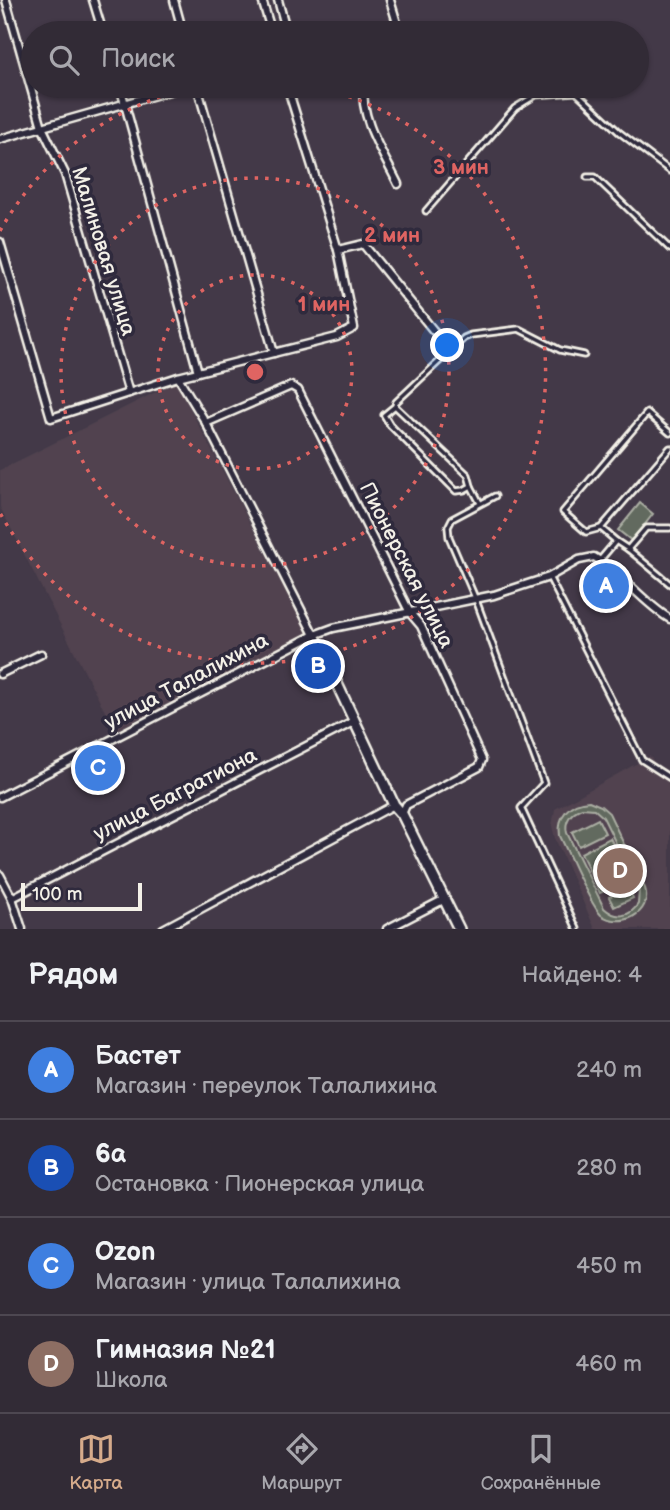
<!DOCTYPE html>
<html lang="ru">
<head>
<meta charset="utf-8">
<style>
  :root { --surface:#322b36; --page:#3d3742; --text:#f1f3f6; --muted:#a8a7ad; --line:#4d4751; --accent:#d6ab8b }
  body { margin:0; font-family:"Balsamiq Sans",sans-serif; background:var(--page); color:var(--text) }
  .scale { position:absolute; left:21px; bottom:18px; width:121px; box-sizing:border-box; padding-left:7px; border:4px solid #f4f1e8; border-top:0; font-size:19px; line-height:24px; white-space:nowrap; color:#f4f1e8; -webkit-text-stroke:5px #2f2a3d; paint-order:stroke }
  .you { position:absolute; left:448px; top:346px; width:24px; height:24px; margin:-18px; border:5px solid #fff; border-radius:50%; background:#1a73e8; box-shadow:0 0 0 10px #1a73e833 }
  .badge { display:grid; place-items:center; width:46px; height:46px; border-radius:50%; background:var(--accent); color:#fff; font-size:23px; font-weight:700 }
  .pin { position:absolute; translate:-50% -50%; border:4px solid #fff; box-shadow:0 2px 7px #0006 }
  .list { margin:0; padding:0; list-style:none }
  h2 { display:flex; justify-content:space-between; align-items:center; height:91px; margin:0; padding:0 28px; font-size:30px }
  h2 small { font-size:23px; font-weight:400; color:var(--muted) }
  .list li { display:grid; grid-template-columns:46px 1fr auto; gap:21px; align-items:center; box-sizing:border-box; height:98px; padding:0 28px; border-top:2px solid var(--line) }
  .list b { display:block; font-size:26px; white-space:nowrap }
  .list p { margin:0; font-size:23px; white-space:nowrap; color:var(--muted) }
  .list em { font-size:23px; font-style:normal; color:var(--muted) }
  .icon { flex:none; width:38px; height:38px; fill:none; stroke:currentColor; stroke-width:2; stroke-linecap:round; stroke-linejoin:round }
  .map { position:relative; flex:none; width:670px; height:929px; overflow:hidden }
  .search { position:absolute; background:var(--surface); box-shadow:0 2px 5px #0004; left:21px; right:21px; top:21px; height:77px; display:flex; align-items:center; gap:18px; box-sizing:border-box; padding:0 24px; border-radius:38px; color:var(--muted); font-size:26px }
  .sheet { height:483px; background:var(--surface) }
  nav { display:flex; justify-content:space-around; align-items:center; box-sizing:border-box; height:98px; border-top:2px solid var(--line); background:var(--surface); font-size:19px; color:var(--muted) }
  nav a { display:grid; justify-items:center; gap:4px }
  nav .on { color:var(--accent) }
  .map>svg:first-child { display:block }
</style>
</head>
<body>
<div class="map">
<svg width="670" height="929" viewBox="0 0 670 929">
  <rect width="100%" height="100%" fill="#433948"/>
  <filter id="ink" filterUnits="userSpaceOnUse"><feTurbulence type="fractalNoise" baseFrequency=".0143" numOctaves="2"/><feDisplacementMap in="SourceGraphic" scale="14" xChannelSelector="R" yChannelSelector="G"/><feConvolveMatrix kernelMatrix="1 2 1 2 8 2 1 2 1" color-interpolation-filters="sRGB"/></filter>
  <g filter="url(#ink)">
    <g fill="#51434f">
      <path d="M 176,382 L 308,634 L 115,731 L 0,507 L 0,470 Z"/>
      <path d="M 650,756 L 664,778 L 670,779 L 670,929 L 595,929 L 555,838 L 552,826 L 555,809 Z"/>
    </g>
    <g fill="#626b5e" stroke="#abaea3" stroke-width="2" fill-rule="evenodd">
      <path d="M 640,503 L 653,514 L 632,541 L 618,530 Z"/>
      <path d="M 589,801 L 601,806 L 609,813 L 645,888 C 653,914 620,929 601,915 C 589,903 569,854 560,836 C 557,816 569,802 589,801 ZM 582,808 L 594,809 L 603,817 L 639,890 L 638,904 C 629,918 616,919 604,908 L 567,833 C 564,821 571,812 582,808 Z"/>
      <path d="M 598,819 L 605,833 L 579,846 L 572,832 Z"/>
      <path d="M 610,838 L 630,879 L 600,893 L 581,853 Z"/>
      <path d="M 628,887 L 633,898 L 614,907 L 609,897 Z"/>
    </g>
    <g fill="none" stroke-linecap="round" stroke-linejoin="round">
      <g stroke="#f4f1e8" stroke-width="9">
        <g id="lane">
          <path d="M 587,177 L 595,177 L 670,249"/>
          <path d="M 426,211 L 515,108 L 536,95 L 576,92 L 619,132 L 670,171"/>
          <path d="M 395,406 L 384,415 L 390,425 L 456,491 L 464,490 L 471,486 L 468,475 L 395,406 L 396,402 L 464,338 L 471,335 L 519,329 L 560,350 L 584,355"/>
          <path d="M 670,433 L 647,413 L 563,512 L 586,532 L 601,528 L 670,448"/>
          <path d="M 471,486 L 480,503"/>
          <path d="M 495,496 L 452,519 L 448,527 L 449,537 L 476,600 L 544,783 L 521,808 L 577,929"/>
          <path d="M 616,541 L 628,549 L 646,528 L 670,528"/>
          <path d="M 628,549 L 670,584"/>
          <path d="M 600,560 L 616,541 L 601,528"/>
          <path d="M 549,577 L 642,760 L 670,778"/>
        </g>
      </g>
      <g stroke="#f4f1e8" stroke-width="11">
        <g id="street">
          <path d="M 6,0 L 42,127 L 65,174 L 129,393"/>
          <path d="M 93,0 L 103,33"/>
          <path d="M 174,0 L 183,33"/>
          <path d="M 262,0 L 272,33"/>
          <path d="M 278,0 L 287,33"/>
          <path d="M 390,0 L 400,33"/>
          <path d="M 120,86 L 198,372"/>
          <path d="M 197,86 L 274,353"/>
          <path d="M 302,86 L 304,91"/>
          <path d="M 364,86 C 359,118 384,155 398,184"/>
          <path d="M 0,139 L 187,86"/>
          <path d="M 0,242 L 51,418 L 178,377 L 337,337 L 354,328 L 338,250 L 287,86"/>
          <path d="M 338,250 L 363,244 L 433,330 L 452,349"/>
          <path d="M 178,377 L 206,423 L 314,635"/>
          <path d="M 206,423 L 291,386 L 298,390 L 410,613 L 421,626 L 482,760 L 479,767 L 406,805 L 402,814"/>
          <path d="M 0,674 L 41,654"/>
          <path d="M 0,797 L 314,635 L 333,628 L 494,595 L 549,577 L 579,560 L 594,557 C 623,574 642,602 670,619"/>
          <path d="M 0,875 L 12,898 L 22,929"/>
          <path d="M 12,898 L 355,721"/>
          <path d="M 163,929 L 394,805"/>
          <path d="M 387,929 L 443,900"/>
        </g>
      </g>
      <g stroke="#f4f1e8" stroke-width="14">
        <path id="secondary" d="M 314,635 L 394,805 L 402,814 L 459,929"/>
      </g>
      <use href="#lane" stroke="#2f2a3d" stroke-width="3.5"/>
      <use href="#street" stroke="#2f2a3d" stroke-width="6"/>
      <use href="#secondary" stroke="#2f2a3d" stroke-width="9"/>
    </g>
  </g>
  <g fill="none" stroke="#df6462" stroke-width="3.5" stroke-dasharray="3.5 7">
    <circle cx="255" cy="372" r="97"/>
    <circle cx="255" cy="372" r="194"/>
    <path d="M0 231A291 291 0 0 1 202 86M308 86A291 291 0 1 1 0 513"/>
  </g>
  <g text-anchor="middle" stroke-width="7" stroke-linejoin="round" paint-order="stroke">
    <g font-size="21" fill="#f4f1e8" stroke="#2f2a3d">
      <text transform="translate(104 251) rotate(73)" y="7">Малиновая улица</text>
      <text transform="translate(407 565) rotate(63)" y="7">Пионерская улица</text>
      <text transform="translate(186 681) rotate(-28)" y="7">улица Талалихина</text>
      <text transform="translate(175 794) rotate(-27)" y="7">улица Багратиона</text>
    </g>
  </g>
  <circle cx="255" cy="372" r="10" fill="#df6462" stroke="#2f2a3d" stroke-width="3.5"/>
  <g font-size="21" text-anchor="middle" font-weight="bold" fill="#df6462" stroke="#2f2a3d" stroke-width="7" stroke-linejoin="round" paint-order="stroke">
    <text x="461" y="174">3 мин</text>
    <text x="392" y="242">2 мин</text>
    <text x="324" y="311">1 мин</text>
  </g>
</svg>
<div class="scale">100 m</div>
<div class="you"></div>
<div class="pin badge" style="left:606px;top:586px;background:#3f7fe0">A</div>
<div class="pin badge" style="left:318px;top:666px;background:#1a4fb4">B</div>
<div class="pin badge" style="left:98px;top:768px;background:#3f7fe0">C</div>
<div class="pin badge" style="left:620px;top:871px;background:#8d6e63">D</div>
<div class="search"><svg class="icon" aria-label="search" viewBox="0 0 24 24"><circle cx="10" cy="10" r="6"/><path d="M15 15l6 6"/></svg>Поиск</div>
</div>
<section class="sheet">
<h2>Рядом<small>Найдено: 4</small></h2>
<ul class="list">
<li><span class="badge" style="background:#3f7fe0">A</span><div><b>Бастет</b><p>Магазин · переулок Талалихина</p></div><em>240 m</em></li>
<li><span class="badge" style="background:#1a4fb4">B</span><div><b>6а</b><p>Остановка · Пионерская улица</p></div><em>280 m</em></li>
<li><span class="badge" style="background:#3f7fe0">C</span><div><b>Ozon</b><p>Магазин · улица Талалихина</p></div><em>450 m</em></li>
<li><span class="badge" style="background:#8d6e63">D</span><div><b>Гимназия №21</b><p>Школа</p></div><em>460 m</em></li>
</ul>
</section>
<nav>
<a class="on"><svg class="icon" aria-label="map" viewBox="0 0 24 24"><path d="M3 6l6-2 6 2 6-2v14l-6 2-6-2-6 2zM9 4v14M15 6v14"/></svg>Карта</a>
<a><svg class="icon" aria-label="directions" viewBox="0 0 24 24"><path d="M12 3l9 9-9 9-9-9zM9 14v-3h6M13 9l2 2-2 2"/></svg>Маршрут</a>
<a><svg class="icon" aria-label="saved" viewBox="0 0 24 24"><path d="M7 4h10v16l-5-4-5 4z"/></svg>Сохранённые</a>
</nav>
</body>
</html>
